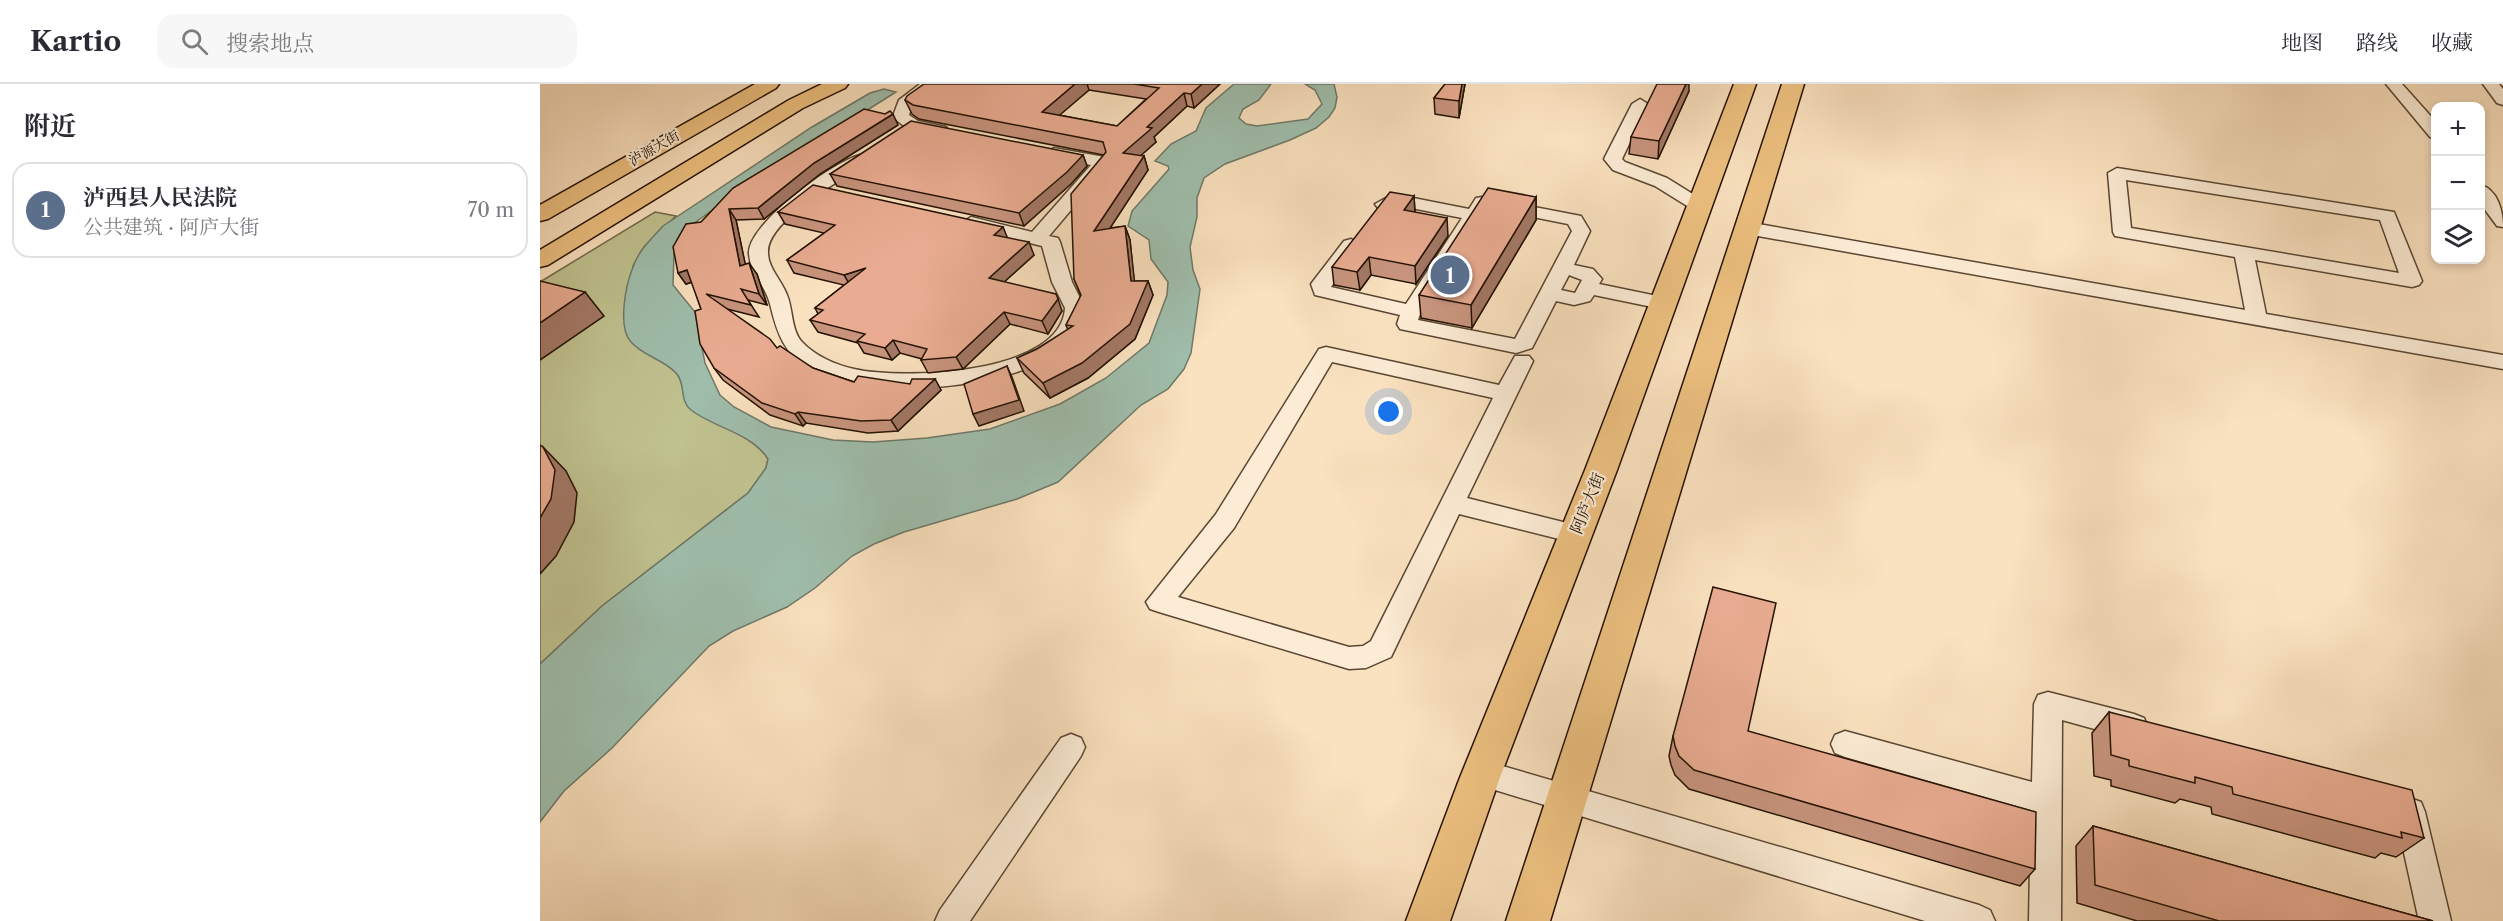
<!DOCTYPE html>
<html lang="zh">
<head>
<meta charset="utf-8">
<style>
  :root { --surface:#fff; --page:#f7f7f7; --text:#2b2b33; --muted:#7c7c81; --line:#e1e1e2; --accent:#1a73e8 }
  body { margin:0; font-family:"Libre Caslon Text","Noto Serif SC",serif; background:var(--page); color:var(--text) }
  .controls { position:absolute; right:18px; top:18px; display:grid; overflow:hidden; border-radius:12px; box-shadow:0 3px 9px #0003 }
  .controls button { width:54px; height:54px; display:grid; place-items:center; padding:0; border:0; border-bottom:2px solid var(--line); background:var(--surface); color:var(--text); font:30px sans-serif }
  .you { position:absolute; left:849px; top:328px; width:21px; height:21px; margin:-15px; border:4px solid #fff; border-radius:50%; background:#1a73e8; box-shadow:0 0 0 9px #1a73e833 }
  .badge { display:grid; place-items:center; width:39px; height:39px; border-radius:50%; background:var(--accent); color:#fff; font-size:20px; font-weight:700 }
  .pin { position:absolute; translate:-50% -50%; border:3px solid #fff; box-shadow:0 2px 6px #0006 }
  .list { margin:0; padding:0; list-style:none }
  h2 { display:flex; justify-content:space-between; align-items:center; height:78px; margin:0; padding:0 24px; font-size:26px }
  h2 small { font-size:20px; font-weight:400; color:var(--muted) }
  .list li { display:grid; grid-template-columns:39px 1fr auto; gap:18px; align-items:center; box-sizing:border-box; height:96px; margin:0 12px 12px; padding:0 12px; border:2px solid var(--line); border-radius:18px }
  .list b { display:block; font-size:22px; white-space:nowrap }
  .list p { margin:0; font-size:20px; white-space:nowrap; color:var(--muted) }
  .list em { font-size:20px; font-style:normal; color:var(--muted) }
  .icon { flex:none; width:33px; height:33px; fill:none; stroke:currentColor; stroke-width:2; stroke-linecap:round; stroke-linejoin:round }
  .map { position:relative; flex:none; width:1963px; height:837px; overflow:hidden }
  header { display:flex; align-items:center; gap:36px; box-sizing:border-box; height:84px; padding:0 30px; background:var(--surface); border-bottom:2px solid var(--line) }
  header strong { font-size:28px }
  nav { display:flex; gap:33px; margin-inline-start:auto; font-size:21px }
  .search { width:420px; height:54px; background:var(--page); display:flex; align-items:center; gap:15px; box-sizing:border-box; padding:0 21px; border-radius:18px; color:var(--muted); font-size:22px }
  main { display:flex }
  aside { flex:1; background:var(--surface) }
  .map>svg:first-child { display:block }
</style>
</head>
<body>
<header>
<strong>Kartio</strong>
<div class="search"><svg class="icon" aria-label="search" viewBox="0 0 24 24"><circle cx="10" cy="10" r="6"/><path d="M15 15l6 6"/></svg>搜索地点</div>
<nav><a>地图</a><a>路线</a><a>收藏</a></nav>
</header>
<main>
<aside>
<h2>附近<small></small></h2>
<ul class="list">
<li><span class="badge" style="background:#5c6f8a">1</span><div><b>泸西县人民法院</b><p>公共建筑 · 阿庐大街</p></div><em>70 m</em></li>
</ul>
</aside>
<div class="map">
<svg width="1963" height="837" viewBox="0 0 1963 837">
  <rect width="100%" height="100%" fill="#fae1bf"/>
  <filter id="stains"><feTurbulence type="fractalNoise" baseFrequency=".00333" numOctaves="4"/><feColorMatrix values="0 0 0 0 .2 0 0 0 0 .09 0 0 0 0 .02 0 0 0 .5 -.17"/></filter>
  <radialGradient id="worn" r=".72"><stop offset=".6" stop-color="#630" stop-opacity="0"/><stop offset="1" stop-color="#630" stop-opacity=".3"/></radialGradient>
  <path fill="#c0c290" stroke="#726a4a" stroke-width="1.5" d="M 115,128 L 136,132 L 104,163 L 93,182 L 99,265 C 114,272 136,281 142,299 C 144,306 142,315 148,320 C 170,341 212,349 228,375 L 226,384 L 208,409 L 62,522 L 0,580 L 0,198 Z"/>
  <path fill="#9fbeac" stroke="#6e7968" stroke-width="1.5" d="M 694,0 L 731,0 L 719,16 L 703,25 L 699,34 L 706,40 L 717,42 L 768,35 L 782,20 L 775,6 L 765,0 L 794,0 L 797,13 L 795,24 L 789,33 L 776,44 L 750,56 L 685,80 L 664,94 L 657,114 L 657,133 L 650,163 L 653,186 L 660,205 L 651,269 L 644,285 L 628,305 L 601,321 L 518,398 L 477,415 L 364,448 L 334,460 L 312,472 L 275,504 L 247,523 L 193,547 L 169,562 L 72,664 L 24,707 L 0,738 L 0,580 L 62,522 L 208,409 L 226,384 L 228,375 C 212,349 174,344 151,326 C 139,317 146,299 136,289 C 123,275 103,272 91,258 C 77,243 86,200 93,183 C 98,167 112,154 123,142 L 272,43 L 330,9 L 344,5 L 356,8 L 205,103 L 153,140 L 141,153 L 134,170 L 133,201 L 155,228 L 165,279 L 180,311 L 194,323 L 231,343 L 293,356 L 333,358 L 387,354 L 450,345 L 520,320 L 566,294 L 609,259 L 627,211 L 628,198 L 611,175 L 609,156 L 588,142 L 592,127 L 629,85 L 628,82 L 615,77 L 631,60 L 656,47 L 666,24 Z"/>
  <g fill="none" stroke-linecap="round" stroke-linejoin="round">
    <g stroke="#5a4632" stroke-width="3">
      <g id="minor">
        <path d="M 380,0 L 398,0 L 372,21 L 369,31 L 378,37 L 406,43 L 408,46 L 406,49 C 389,54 363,46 353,32 L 359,16 Z"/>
        <path d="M 1846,0 L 1862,0 L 1896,38 L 1896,54 L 1890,53 Z"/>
        <path d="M 1943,0 L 1959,0 L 1963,5 L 1963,21 L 1957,19 Z"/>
        <path d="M 1100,15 L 1108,20 L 1082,75 L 1085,78 L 1127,94 L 1164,117 L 1167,121 L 1164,125 L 1152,125 L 1115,102 L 1073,86 L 1064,75 L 1092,20 Z"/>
        <path d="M 514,64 L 565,73 L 569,81 L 509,152 L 518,154 L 520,158 L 532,198 L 545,224 C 543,295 398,307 347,304 C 322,303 294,297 272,286 C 244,271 237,249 230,220 C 226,203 210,188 209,170 C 206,141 294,77 320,71 L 329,76 L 326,80 C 301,96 226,137 228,169 C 228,184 242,197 247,211 C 253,225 251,246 262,258 C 275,272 296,281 314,285 C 362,296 521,291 525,224 L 512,198 L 502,162 L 425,143 L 422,139 L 431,133 L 492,148 L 551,81 L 508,73 L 506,69 Z"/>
        <path d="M 1577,84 L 1854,128 L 1882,197 L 1879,201 L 1872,203 L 1715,176 L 1726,230 L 1963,271 L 1963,285 L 1207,150 L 1198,144 L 1207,138 L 1705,226 L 1695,173 L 1575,152 L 1573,148 L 1568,89 ZM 1586,96 L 1840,136 L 1859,189 L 1591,144 Z"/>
        <path d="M 1940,101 C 1958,105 1963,128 1963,143 L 1957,142 L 1940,119 Z"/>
        <path d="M 853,110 L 929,125 L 936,114 L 942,113 L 1041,132 L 1050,147 L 1034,181 L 1053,185 L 1062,195 L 1059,200 L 1122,213 L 1129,215 L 1132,219 L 1129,223 L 1122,225 L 1054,211 L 1050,217 L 1034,221 L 1016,217 L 992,264 L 976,269 L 860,245 L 857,240 L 860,231 L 775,211 L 771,200 L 804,157 L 811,155 L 820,161 L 791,203 L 866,220 L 922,134 L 856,121 L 844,125 L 838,124 L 835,120 ZM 947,124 L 1028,140 L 1032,147 L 975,255 L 878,236 L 881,227 ZM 1029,191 L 1042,196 L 1035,209 L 1021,206 Z"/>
        <path d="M 786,263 L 959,301 L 975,272 L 989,272 L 993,277 L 927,414 L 1035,441 L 1044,443 L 1047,450 L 1044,457 L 1035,459 L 919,430 L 851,573 L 826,584 L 809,585 L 619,528 L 610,525 L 606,518 L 676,430 L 779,265 ZM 792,278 L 953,314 L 831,557 L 823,562 L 809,563 L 638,513 L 694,444 Z"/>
        <path d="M 1508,608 L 1594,630 L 1604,634 L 1608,643 L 1604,652 L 1594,656 L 1522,636 L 1521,837 L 1489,837 L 1491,726 L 1305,673 L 1295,669 L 1291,660 L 1295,651 L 1305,647 L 1492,698 L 1494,620 L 1498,611 Z"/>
        <path d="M 531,650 L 541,654 L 545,663 L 541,672 L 430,837 L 395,837 L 400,826 L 521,654 Z"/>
        <path d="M 942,676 L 1439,821 L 1450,826 L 1455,837 L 1385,837 L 942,702 L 932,699 L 927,689 L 932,679 Z"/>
        <path d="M 1870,714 L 1881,718 L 1885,728 L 1911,837 L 1879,837 L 1855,728 L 1859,718 Z"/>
      </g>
    </g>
    <g stroke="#241203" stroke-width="3">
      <g id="major">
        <path d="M 215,0 L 239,0 L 236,4 L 8,135 L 0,137 L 0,121 Z"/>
        <path d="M 282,0 L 308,0 L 305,4 L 263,24 L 8,181 L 0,183 L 0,166 L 249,16 Z"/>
      </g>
    </g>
    <g stroke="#241203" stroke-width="3">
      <g id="highway">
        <path d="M 1194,0 L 1216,0 L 1077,386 L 959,696 L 910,837 L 866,837 L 919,696 L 1045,386 Z"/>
        <path d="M 1242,0 L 1264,0 L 1010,837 L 966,837 Z"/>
      </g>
    </g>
    <use href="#minor" fill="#fcecd5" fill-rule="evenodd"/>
    <use href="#major" fill="#edc080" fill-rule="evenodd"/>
    <use href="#highway" fill="#edc080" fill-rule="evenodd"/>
  </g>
  <g fill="#c8947e" stroke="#241203" stroke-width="1.5" fill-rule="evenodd">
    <path d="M 384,0 L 680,0 L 654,24 L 647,22 L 614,53 L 616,58 L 601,71 L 604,72 L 608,86 L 570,144 L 585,142 L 590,156 L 594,197 L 608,197 L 613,211 L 595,255 L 548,294 L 510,314 L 484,289 L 477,274 L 497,265 L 528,246 L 526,241 L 541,212 L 534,195 L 564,71 L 379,35 L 372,30 L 365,16 ZM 549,6 L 606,15 L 577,42 L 519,31 Z"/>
    <path d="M 905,0 L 925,0 L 919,34 L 895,30 L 894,14 Z"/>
    <path d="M 1149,7 L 1118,75 L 1089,70 L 1091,53 Z"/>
    <path d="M 358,41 L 280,90 L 224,135 L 196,136 L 205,180 L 217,190 L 227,221 L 208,216 L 219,233 L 187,225 L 237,264 L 273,284 L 314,298 L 370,300 L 395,295 L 401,306 L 358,347 L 328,349 L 266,339 L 263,342 L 230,331 L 183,296 L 174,284 L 161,225 L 152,198 L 146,200 L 138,189 L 161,138 Z"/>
    <path d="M 543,71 L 547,82 L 531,100 L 484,142 L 297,102 L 290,90 Z"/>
    <path d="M 874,112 L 875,128 L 908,152 L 876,200 L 831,191 L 820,206 L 794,201 L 792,183 Z"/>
    <path d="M 996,113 L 996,136 L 932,244 L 881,234 L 879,211 Z"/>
    <path d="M 238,128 L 463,143 L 467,154 L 494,171 L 464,198 L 522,227 L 508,250 L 470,240 L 423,285 L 388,289 L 381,276 L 382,275 L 360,269 L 352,276 L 324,269 L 318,259 L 278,248 L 270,236 L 278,230 L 275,224 L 304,201 L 254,189 L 247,176 L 284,149 L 245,140 Z"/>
    <path d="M 1569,628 L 1884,754 L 1856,773 L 1841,769 L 1835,774 L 1672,730 L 1671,723 L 1640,715 L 1635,719 L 1571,702 L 1571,696 L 1554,692 L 1552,649 Z"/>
    <path d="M 1208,647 L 1495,785 L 1480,802 L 1149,705 L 1135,691 L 1131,681 L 1129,672 L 1133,652 Z"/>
    <path d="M 1553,742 L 1893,837 L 1597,837 L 1537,819 L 1536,762 Z"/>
  </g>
  <g fill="#a37866" stroke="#241203" stroke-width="1.5">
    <path d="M 535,0 L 547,0 L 549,6 L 507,42 L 502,28 Z"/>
    <path d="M 662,0 L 680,0 L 654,24 L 651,10 Z"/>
    <path d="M 922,0 L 925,0 L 919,34 L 919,17 Z"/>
    <path d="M 1146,0 L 1149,0 L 1149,7 L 1118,75 L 1119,57 Z"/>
    <path d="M 644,9 L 647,22 L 614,53 L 616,58 L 588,83 L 583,69 L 607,43 Z"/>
    <path d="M 353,30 L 358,41 L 280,90 L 224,135 L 218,124 L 274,79 Z"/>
    <path d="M 543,71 L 547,82 L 531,100 L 484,142 L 479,129 Z"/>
    <path d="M 604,72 L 608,86 L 559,161 L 554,147 Z"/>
    <path d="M 874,112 L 875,130 L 864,126 Z"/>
    <path d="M 996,113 L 996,136 L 932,244 L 931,221 Z"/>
    <path d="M 189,125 L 196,136 L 208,193 L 200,182 Z"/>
    <path d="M 907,134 L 908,152 L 876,200 L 875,182 Z"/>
    <path d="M 585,142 L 590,156 L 596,211 L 591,197 Z"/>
    <path d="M 463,143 L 468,155 L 454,151 Z"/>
    <path d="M 489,158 L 494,171 L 454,207 L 449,194 Z"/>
    <path d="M 829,173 L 831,191 L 820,206 L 817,188 Z"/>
    <path d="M 209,179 L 217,190 L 227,221 L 219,210 Z"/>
    <path d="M 326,184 L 311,203 L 304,191 Z"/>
    <path d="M 147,186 L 155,197 L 146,200 L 138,189 Z"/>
    <path d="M 608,197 L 613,211 L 595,255 L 548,294 L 510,314 L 503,299 Z"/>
    <path d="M 45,208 L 64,232 L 0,276 L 0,239 Z"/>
    <path d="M 518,215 L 522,227 L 508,250 L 502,237 Z"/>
    <path d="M 464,228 L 470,240 L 423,285 L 416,273 Z"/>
    <path d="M 353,256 L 360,269 L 352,276 L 345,264 Z"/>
    <path d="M 467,282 L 472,293 L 484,327 L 439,342 L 433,330 Z"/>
    <path d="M 395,295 L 401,306 L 358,347 L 351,336 Z"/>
    <path d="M 258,328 L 266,339 L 263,342 L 255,330 Z"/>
    <path d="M 3,363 L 26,387 L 37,409 L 34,438 L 16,472 L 0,490 L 0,434 Z"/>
  </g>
  <g fill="#e9ac92" stroke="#241203" stroke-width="1.5">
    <path d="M 384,0 L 535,0 L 502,28 L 577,42 L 619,4 L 594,0 L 662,0 L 651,10 L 644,9 L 607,43 L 612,44 L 583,69 L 604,72 L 554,147 L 585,142 L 591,197 L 608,197 L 590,240 L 542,279 L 503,299 L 477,274 L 497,265 L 533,242 L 526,241 L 541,211 L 534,195 L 531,110 L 566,68 L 563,58 L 373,21 L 365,16 L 367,12 Z"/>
    <path d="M 905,0 L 922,0 L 919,17 L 894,14 Z"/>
    <path d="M 1117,0 L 1146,0 L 1119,57 L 1091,53 Z"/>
    <path d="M 324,25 L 345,30 L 350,27 L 353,30 L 274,79 L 218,124 L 189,125 L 200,182 L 209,179 L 219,210 L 201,205 L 211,221 L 166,210 L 230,255 L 237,264 L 240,262 L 273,284 L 314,298 L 318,292 L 370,300 L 372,295 L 395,295 L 351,336 L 321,337 L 258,328 L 255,330 L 222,319 L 174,284 L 160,260 L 155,227 L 161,225 L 147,186 L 138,189 L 133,163 L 146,140 L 161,138 L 193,104 Z"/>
    <path d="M 371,37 L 543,71 L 527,88 L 479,129 L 290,90 Z"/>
    <path d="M 273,101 L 463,143 L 454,151 L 489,158 L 449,194 L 516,210 L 518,215 L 502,237 L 464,228 L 416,273 L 381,276 L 387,265 L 353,256 L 345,264 L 317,257 L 325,250 L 270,236 L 283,226 L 275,224 L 326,184 L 304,191 L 247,176 L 295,141 L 238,128 Z"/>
    <path d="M 948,104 L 996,113 L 931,221 L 879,211 Z"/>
    <path d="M 850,108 L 874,112 L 864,126 L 907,134 L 875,182 L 829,173 L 817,188 L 792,183 Z"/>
    <path d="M 0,197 L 45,208 L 0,239 Z"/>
    <path d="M 467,282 L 479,316 L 433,330 L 424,300 Z"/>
    <path d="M 0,361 L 3,363 L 15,386 L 11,415 L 0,434 Z"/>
    <path d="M 1173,503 L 1236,519 L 1208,647 L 1496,728 L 1495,785 L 1154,686 L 1139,672 L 1135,662 L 1133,652 Z"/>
    <path d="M 1569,628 L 1872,706 L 1884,754 L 1861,748 L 1862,754 L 1693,710 L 1692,703 L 1655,693 L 1655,699 L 1589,682 L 1589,676 L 1571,671 Z"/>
    <path d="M 1553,742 L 1893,837 L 1679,837 L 1555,801 Z"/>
  </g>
  <g text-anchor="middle" stroke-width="4.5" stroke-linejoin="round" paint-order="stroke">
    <g font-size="14" fill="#241203" stroke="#fcecd5">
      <text transform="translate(114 64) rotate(-30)" y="5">泸源大街</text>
    </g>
    <g font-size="16" fill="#241203" stroke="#fcecd5">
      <text transform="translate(1047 419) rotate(-68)" y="6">阿庐大街</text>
    </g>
  </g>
  <rect width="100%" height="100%" filter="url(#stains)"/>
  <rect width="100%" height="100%" fill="url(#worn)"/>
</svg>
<div class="controls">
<button>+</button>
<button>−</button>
<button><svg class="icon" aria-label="layers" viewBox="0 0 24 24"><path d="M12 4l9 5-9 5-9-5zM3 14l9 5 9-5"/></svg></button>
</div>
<div class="you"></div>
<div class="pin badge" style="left:910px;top:191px;background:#5c6f8a">1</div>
</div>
</main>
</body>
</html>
